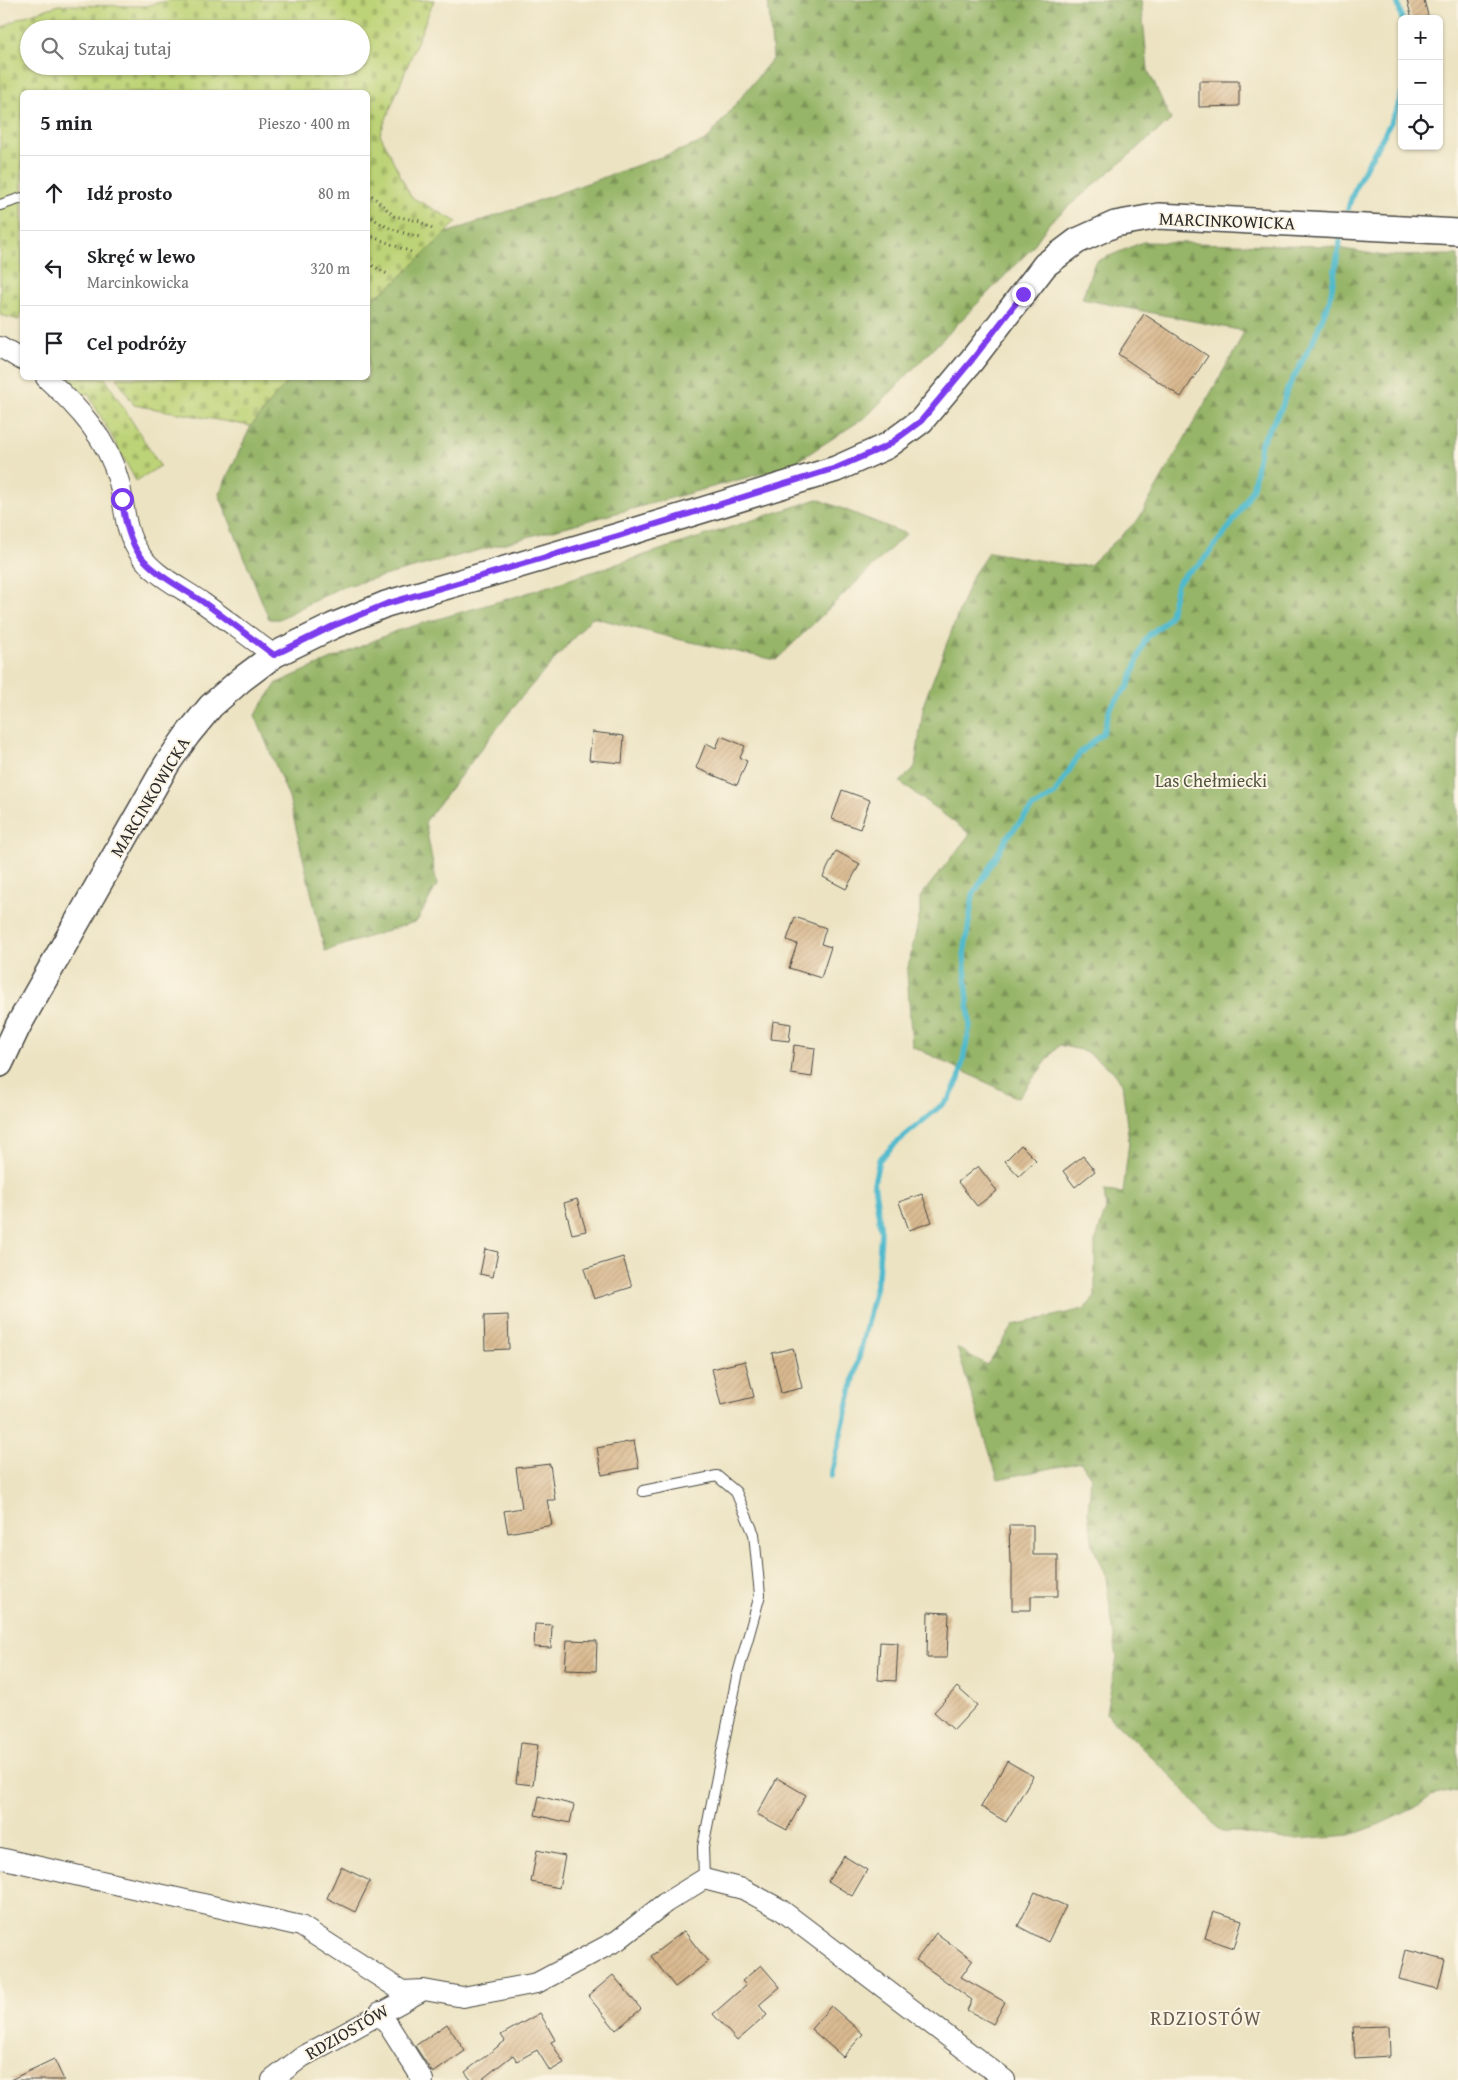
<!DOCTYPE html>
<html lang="pl">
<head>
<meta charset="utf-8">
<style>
  :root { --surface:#fff; --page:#f6f6f6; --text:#202124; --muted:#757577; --line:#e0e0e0 }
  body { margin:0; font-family:"Gentium Book Plus",serif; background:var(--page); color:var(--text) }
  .controls { position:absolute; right:15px; top:15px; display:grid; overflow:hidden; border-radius:8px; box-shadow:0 1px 4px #0004 }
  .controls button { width:45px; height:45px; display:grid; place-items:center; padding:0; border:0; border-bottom:1px solid var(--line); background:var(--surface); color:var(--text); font:25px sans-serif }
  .stop { position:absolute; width:15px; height:15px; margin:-11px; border:4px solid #7c3aed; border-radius:50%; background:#fff }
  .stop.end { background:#7c3aed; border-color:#fff; box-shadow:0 1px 5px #0008 }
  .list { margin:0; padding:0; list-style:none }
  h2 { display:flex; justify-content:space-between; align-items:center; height:65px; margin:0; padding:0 20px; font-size:21px }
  h2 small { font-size:16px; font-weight:400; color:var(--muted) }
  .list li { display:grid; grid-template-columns:32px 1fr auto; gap:15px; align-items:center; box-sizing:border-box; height:75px; padding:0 20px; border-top:1px solid var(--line) }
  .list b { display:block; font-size:19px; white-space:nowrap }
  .list p { margin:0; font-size:16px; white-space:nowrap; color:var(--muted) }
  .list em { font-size:16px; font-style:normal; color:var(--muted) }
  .icon { flex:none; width:28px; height:28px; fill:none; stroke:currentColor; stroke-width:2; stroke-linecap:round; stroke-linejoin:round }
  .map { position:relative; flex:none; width:1458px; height:2080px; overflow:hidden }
  .search { position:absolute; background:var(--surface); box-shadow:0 1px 4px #0004; left:20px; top:20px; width:350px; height:55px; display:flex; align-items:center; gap:12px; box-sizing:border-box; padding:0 18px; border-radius:28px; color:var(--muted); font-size:19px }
  .panel { position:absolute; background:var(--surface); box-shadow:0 1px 4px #0004; left:20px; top:90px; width:350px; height:290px; border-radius:8px }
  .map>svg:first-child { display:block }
</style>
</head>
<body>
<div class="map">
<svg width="1458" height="2080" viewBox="0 0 1458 2080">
  <defs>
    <pattern id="forest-firs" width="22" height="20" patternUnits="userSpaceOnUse" patternTransform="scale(1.25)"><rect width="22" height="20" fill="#96b568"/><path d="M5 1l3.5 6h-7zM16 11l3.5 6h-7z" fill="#7b9356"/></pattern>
    <pattern id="cemetery-stones" width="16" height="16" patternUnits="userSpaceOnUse" patternTransform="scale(1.25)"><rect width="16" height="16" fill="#bdd377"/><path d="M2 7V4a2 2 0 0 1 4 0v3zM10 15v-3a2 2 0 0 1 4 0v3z" fill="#a3b567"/></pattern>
    <pattern id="building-hatch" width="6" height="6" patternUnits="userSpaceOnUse" patternTransform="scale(1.25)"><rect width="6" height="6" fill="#d9b98f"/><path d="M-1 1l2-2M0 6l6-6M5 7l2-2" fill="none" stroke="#ba9f7c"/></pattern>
  </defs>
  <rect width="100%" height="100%" fill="#fcf5e5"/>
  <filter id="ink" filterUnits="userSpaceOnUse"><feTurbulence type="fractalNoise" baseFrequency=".02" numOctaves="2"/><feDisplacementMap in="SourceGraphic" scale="10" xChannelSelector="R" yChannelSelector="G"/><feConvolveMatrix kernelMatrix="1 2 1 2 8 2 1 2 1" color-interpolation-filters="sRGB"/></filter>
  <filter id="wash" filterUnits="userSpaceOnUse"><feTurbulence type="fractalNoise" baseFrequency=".0096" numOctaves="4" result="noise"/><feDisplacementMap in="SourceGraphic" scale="20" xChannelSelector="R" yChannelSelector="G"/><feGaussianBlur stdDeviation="1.12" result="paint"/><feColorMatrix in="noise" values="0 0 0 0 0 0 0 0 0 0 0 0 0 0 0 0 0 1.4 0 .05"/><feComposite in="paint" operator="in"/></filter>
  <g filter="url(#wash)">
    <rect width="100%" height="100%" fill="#ece3c2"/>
    <g fill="url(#forest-firs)" stroke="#60704a">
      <path d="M 768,0 L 1141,0 L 1148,70 L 1171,120 L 1050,222 L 1031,249 L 867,416 L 790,466 L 339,588 L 279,619 L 269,619 L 219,494 L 251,426 L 290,378 L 368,378 L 368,302 L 393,284 L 444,234 L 706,141 L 773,58 Z"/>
      <path d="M 1143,242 L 1326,246 L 1384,256 L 1458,255 L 1458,1790 L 1431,1796 L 1418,1806 L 1380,1824 L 1350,1835 L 1284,1840 L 1238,1832 L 1221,1832 L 1173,1778 L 1106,1713 L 1117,1658 L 1106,1578 L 1093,1546 L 1088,1512 L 1091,1477 L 1081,1462 L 998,1479 L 957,1348 L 987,1365 L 1014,1325 L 1084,1309 L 1095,1297 L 1095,1242 L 1106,1209 L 1104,1191 L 1123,1193 L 1129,1142 L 1122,1083 L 1112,1070 L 1085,1051 L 1059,1045 L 1018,1098 L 912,1046 L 907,972 L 920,914 L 920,897 L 970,834 L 900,782 L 915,767 L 924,703 L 973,575 L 989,552 L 1073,566 L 1090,565 L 1138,520 L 1237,347 L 1244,331 L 1082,299 L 1095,262 Z"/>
      <path d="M 818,499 L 906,534 L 776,660 L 677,639 L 592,617 L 518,701 L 425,822 L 437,885 L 417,921 L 325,951 L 289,798 L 255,715 L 277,683 L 396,631 L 521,595 Z"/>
    </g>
    <g fill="url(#cemetery-stones)" stroke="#747f51" fill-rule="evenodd">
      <path d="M 170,0 L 434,0 L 380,134 L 411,197 L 457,222 L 393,284 L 368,302 L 368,92 L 22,92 L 22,309 L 19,320 L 0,315 L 0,29 L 19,18 L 59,5 L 146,6 ZM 29,29 L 361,29 L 361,66 L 29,66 Z"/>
      <path d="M 69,378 L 105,378 L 160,466 L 136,481 L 88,393 L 80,397 Z"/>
      <path d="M 117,378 L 290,378 L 251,426 L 134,405 Z"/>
    </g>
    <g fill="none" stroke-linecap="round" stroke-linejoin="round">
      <g stroke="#50bacd" stroke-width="5.5">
        <path d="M 1397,0 L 1402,19"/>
        <path d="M 1348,209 C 1359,167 1391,134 1402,93"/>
        <path d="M 831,1476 L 878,1276 L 881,1232 L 874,1183 L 879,1160 L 895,1144 L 949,1099 L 959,1079 L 970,1026 L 964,955 L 973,895 L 1008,836 L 1032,808 L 1054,795 L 1080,753 L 1103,733 L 1110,708 L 1128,686 L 1132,676 L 1144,642 L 1149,635 L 1164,623 L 1170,615 L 1177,584 L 1186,573 L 1200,564 L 1209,553 L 1231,525 L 1247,499 L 1253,487 L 1261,443 L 1282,407 L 1287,390 L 1313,341 L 1330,299 L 1340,241"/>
      </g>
    </g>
    <g id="blocks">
      <g fill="url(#building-hatch)">
        <path d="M 1407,0 L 1424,0 L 1429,19 L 1412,19 Z"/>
        <path d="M 1199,81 L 1239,81 L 1239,106 L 1199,107 Z"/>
        <path d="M 1144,314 L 1208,356 L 1181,397 L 1118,354 Z"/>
        <path d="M 592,732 L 624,736 L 622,763 L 589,760 Z"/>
        <path d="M 721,736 L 745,746 L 740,758 L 747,761 L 737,785 L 696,768 L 706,743 L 716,748 Z"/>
        <path d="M 842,790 L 870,800 L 860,829 L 832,819 Z"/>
        <path d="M 836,851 L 860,864 L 846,889 L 823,877 Z"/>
        <path d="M 795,917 L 826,928 L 821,944 L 831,947 L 821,978 L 789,968 L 797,944 L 787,940 Z"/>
        <path d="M 773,1021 L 791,1024 L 789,1041 L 771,1039 Z"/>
        <path d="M 794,1045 L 815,1048 L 812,1077 L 791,1074 Z"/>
        <path d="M 1021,1145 L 1036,1160 L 1019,1176 L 1005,1161 Z"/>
        <path d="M 1083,1156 L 1095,1171 L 1075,1187 L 1063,1171 Z"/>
        <path d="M 978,1166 L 997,1191 L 977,1206 L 958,1182 Z"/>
        <path d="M 922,1194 L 932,1222 L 909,1230 L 899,1202 Z"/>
        <path d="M 577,1199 L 586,1231 L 572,1234 L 564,1203 Z"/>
        <path d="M 485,1249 L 498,1252 L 493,1277 L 480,1274 Z"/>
        <path d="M 623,1257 L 632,1287 L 594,1299 L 584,1269 Z"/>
        <path d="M 508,1315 L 509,1349 L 485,1350 L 484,1316 Z"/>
        <path d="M 793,1348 L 802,1388 L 781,1393 L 772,1353 Z"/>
        <path d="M 745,1361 L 754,1397 L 721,1405 L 712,1369 Z"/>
        <path d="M 634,1441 L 639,1468 L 602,1475 L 597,1448 Z"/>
        <path d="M 550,1464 L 555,1500 L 547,1500 L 552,1525 L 508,1533 L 504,1511 L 522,1508 L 516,1468 Z"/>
        <path d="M 1009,1525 L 1033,1525 L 1033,1555 L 1058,1555 L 1058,1596 L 1031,1596 L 1031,1610 L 1012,1610 L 1012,1563 L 1010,1563 Z"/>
        <path d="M 928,1612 L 949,1613 L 947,1658 L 927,1658 Z"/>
        <path d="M 535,1624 L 552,1625 L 551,1648 L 534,1647 Z"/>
        <path d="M 567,1640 L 597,1641 L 596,1671 L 565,1670 Z"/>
        <path d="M 880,1642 L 898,1643 L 896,1681 L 878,1680 Z"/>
        <path d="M 957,1687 L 977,1705 L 954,1730 L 934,1712 Z"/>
        <path d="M 521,1743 L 538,1745 L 533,1785 L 516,1783 Z"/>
        <path d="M 1007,1761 L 1033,1776 L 1006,1822 L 981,1807 Z"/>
        <path d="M 777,1778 L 806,1795 L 787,1830 L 757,1814 Z"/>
        <path d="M 539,1796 L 574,1805 L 570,1823 L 535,1815 Z"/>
        <path d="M 537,1850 L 565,1856 L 559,1888 L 531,1882 Z"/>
        <path d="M 844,1856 L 867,1870 L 852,1896 L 828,1881 Z"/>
        <path d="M 341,1867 L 370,1881 L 355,1912 L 327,1898 Z"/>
        <path d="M 1035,1892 L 1066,1906 L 1048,1942 L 1018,1926 Z"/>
        <path d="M 1213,1911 L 1242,1920 L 1234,1948 L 1205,1938 Z"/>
        <path d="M 684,1931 L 708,1962 L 675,1987 L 651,1956 Z"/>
        <path d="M 936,1933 L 973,1960 L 961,1977 L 1005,2002 L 993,2024 L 967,2010 L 972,2000 L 916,1960 Z"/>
        <path d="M 1406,1950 L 1445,1960 L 1438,1989 L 1399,1979 Z"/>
        <path d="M 761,1965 L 780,1987 L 759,2005 L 767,2015 L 737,2041 L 713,2014 L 746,1985 L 742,1981 Z"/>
        <path d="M 613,1975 L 641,2009 L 616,2030 L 588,1996 Z"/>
        <path d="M 831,2006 L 863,2034 L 843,2057 L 811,2029 Z"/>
        <path d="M 540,2013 L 555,2040 L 551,2042 L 564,2063 L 550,2071 L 537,2050 L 517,2061 L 513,2055 L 481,2080 L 471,2080 L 465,2072 L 505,2041 L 501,2035 Z"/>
        <path d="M 447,2024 L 465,2051 L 433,2073 L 415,2046 Z"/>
        <path d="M 1389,2026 L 1390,2056 L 1355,2058 L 1353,2027 Z"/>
        <path d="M 54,2059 L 64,2080 L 10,2080 Z"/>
      </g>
    </g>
  </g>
  <g filter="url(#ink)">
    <use href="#blocks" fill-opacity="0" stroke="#484742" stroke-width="1"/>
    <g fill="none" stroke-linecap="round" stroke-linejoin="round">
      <g stroke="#484742" stroke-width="12">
        <g id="service">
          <path d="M 0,205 L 22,198"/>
          <path d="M 643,1491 L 717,1476 L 736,1492 L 754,1534 L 760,1595 L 737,1677 L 703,1847 L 704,1879"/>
        </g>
      </g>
      <g stroke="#484742" stroke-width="22">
        <g id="minor">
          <path d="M 0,347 L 22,360"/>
          <path d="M 46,378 C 78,407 108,439 119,482 C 125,506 124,530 138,551 C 152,575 181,587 203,603 C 227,620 250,638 274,655"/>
          <path d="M 0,1858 L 301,1926 L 402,1991 L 424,1990 L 463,1997 L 537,1983 L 618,1940 L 665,1903 L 704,1879 L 743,1889 L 780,1909 L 1005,2080"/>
          <path d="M 380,2012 L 423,2080"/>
          <path d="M 272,2080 L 302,2057 L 420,1992"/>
        </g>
      </g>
      <g stroke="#484742" stroke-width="28">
        <path id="tertiary" d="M 0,1064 L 18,1026 L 167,764 L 188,734 L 211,706 L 242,679 L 274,655 L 333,626 L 386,604 L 618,536 L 836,469 L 887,446 L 921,421 L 972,360 L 1045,265 L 1077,241 L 1115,224 L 1159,216 L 1458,232"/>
      </g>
      <g stroke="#484742" stroke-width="3" stroke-dasharray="1 4" stroke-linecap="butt">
        <path d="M 368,192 L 394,216 L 419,221 L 434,230"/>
        <path d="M 368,214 C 382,227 401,233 420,237"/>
        <path d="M 368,235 L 411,252"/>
        <path d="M 368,263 L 389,275"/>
      </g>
      <use href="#service" stroke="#fff" stroke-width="10"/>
      <use href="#minor" stroke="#fff" stroke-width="20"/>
      <use href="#tertiary" stroke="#fff" stroke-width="25"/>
    </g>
  </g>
  <g fill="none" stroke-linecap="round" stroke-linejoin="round" filter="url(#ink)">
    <path stroke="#7c3aed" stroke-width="6" d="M 122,499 C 124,518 128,538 139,554 C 155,575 181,587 203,602 C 227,619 250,637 274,655 L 333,626 L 386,604 L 618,536 L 836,468 L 887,446 L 921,421 L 972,360 L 1023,294"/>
  </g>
  <g text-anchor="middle" stroke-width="4" stroke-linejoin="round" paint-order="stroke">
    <g font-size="18" fill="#2b2b2b" stroke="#fcf5e5">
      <text transform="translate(1227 221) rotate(2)" y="6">MARCINKOWICKA</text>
      <text transform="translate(150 797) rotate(-59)" y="6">MARCINKOWICKA</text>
      <text transform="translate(347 2032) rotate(-30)" y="6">RDZIOSTÓW</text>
    </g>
    <g font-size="18" fill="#50553e" stroke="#fcf5e5">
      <text x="1211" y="787">Las Chełmiecki</text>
    </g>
    <g font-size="20" letter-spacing="1" fill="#685d4e" stroke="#fcf5e5">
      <text x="1206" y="2025">RDZIOSTÓW</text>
    </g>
  </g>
</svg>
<div class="controls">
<button>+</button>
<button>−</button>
<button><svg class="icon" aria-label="locate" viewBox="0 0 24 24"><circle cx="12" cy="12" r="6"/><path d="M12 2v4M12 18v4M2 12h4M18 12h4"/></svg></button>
</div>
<div class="stop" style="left:122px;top:499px"></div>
<div class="stop end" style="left:1023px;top:294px"></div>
<div class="search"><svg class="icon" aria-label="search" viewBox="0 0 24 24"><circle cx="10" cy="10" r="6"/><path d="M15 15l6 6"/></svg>Szukaj tutaj</div>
<section class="panel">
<h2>5 min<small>Pieszo · 400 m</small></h2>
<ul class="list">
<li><svg class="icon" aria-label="ahead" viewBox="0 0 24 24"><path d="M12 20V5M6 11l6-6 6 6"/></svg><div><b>Idź prosto</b></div><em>80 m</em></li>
<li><svg class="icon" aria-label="left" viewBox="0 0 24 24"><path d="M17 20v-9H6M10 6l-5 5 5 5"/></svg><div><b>Skręć w lewo</b><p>Marcinkowicka</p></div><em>320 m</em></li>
<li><svg class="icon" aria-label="arrive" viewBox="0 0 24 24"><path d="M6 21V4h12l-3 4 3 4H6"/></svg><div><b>Cel podróży</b></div></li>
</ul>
</section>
</div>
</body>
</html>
